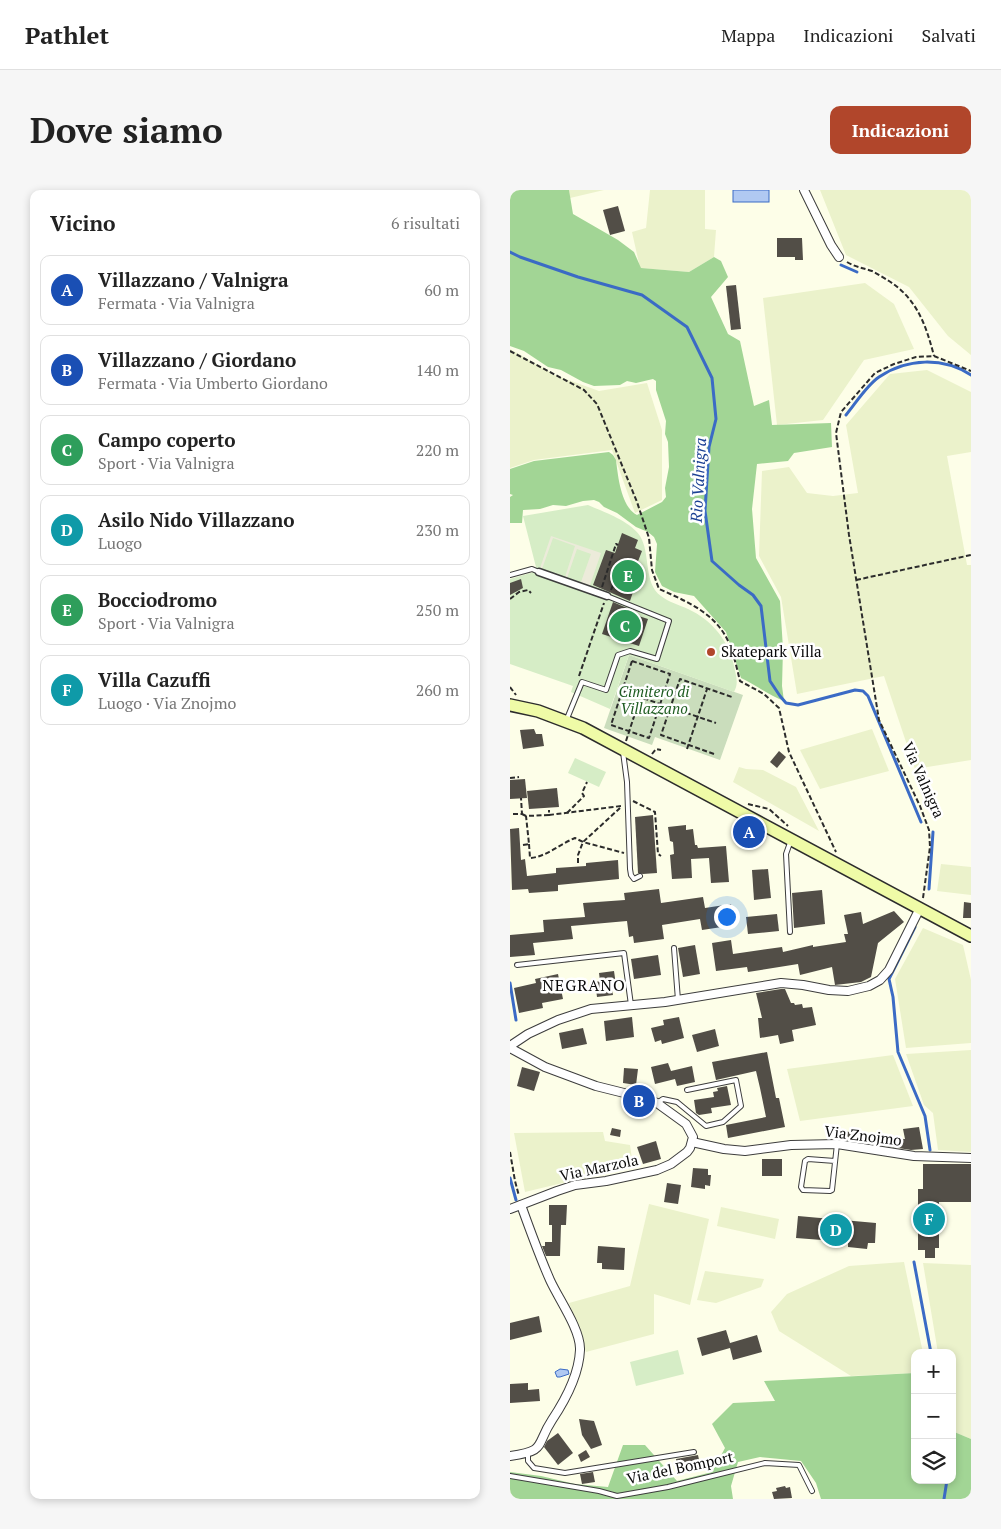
<!DOCTYPE html>
<html lang="it">
<head>
<meta charset="utf-8">
<style>
  :root { --surface:#fff; --page:#f6f6f6; --text:#222; --muted:#767676; --line:#e0e0e0; --accent:#b1462b }
  body { margin:0; font-family:"PT Serif",serif; background:var(--page); color:var(--text) }
  .controls { position:absolute; right:15px; bottom:15px; display:grid; overflow:hidden; border-radius:10px; box-shadow:0 2px 8px #0003 }
  .controls button { width:45px; height:45px; display:grid; place-items:center; padding:0; border:0; border-bottom:1px solid var(--line); background:var(--surface); color:var(--text); font:25px sans-serif }
  .you { position:absolute; left:216px; top:726px; width:18px; height:18px; margin:-12px; border:4px solid #fff; border-radius:50%; background:#1a73e8; box-shadow:0 0 0 8px #1a73e833 }
  .badge { display:grid; place-items:center; width:32px; height:32px; border-radius:50%; background:var(--accent); color:#fff; font-size:16px; font-weight:700 }
  .pin { position:absolute; translate:-50% -50%; border:2px solid #fff; box-shadow:0 1px 5px #0006 }
  .list { margin:0; padding:0; list-style:none }
  h2 { display:flex; justify-content:space-between; align-items:center; height:65px; margin:0; padding:0 20px; font-size:21px }
  h2 small { font-size:16px; font-weight:400; color:var(--muted) }
  .list li { display:grid; grid-template-columns:32px 1fr auto; gap:15px; align-items:center; box-sizing:border-box; height:70px; margin:0 10px 10px; padding:0 10px; border:1px solid var(--line); border-radius:10px }
  .list b { display:block; font-size:19px; white-space:nowrap }
  .list p { margin:0; font-size:16px; white-space:nowrap; color:var(--muted) }
  .list em { font-size:16px; font-style:normal; color:var(--muted) }
  .icon { flex:none; width:28px; height:28px; fill:none; stroke:currentColor; stroke-width:2; stroke-linecap:round; stroke-linejoin:round }
  .map { position:relative; flex:none; width:461px; height:1309px; overflow:hidden; border-radius:10px }
  header { display:flex; align-items:center; gap:30px; box-sizing:border-box; height:70px; padding:0 25px; background:var(--surface); border-bottom:1px solid var(--line) }
  header strong { font-size:24px }
  nav { display:flex; gap:28px; margin-inline-start:auto; font-size:18px }
  .intro { display:flex; align-items:center; justify-content:space-between; box-sizing:border-box; height:120px; padding:0 30px }
  h1 { margin:0; font-size:35px }
  .button { padding:12px 22px; border-radius:10px; background:var(--accent); color:#fff; font-size:18px; font-weight:700 }
  main { display:flex; gap:30px; padding:0 30px }
  aside { flex:1; background:var(--surface); border-radius:10px; box-shadow:0 2px 8px #0003 }
  .map>svg:first-child { display:block }
</style>
</head>
<body>
<header>
<strong>Pathlet</strong>
<nav><a>Mappa</a><a>Indicazioni</a><a>Salvati</a></nav>
</header>
<div class="intro"><h1>Dove siamo</h1><a class="button">Indicazioni</a></div>
<main>
<aside>
<h2>Vicino<small>6 risultati</small></h2>
<ul class="list">
<li><span class="badge" style="background:#1a4fb4">A</span><div><b>Villazzano / Valnigra</b><p>Fermata · Via Valnigra</p></div><em>60 m</em></li>
<li><span class="badge" style="background:#1a4fb4">B</span><div><b>Villazzano / Giordano</b><p>Fermata · Via Umberto Giordano</p></div><em>140 m</em></li>
<li><span class="badge" style="background:#2e9e5b">C</span><div><b>Campo coperto</b><p>Sport · Via Valnigra</p></div><em>220 m</em></li>
<li><span class="badge" style="background:#0f9aa8">D</span><div><b>Asilo Nido Villazzano</b><p>Luogo</p></div><em>230 m</em></li>
<li><span class="badge" style="background:#2e9e5b">E</span><div><b>Bocciodromo</b><p>Sport · Via Valnigra</p></div><em>250 m</em></li>
<li><span class="badge" style="background:#0f9aa8">F</span><div><b>Villa Cazuffi</b><p>Luogo · Via Znojmo</p></div><em>260 m</em></li>
</ul>
</aside>
<div class="map">
<svg width="461" height="1309" viewBox="0 0 461 1309">
  <rect width="100%" height="100%" fill="#fdfee8"/>
  <g fill="#ebf2cb">
    <path d="M 59,0 L 94,0 L 60,8 Z"/>
    <path d="M 140,0 L 195,0 L 195,39 L 206,40 L 204,67 L 179,82 L 130,78 L 122,42 L 136,38 Z"/>
    <path d="M 310,0 L 461,0 L 461,165 L 438,146 L 399,97 L 336,65 Z"/>
    <path d="M 355,93 L 384,114 L 404,159 L 354,170 L 313,230 L 267,235 L 253,108 Z"/>
    <path d="M 0,159 L 45,185 L 89,201 L 137,193 L 152,240 L 152,310 L 125,323 L 102,260 L 24,270 L 0,278 Z"/>
    <path d="M 417,180 L 461,202 L 461,262 L 437,266 L 457,375 L 461,375 L 461,570 L 405,579 L 374,486 L 287,504 L 271,407 L 249,366 L 252,281 L 279,277 L 297,303 L 323,306 L 348,303 L 336,235 L 380,184 Z"/>
    <path d="M 362,539 L 379,581 L 310,599 L 290,560 Z"/>
    <path d="M 229,577 L 236,579 L 253,580 L 286,597 L 309,641 L 223,592 Z"/>
    <path d="M 431,674 L 461,677 L 461,705 L 427,701 Z"/>
    <path d="M 413,738 L 453,755 L 461,790 L 461,853 L 396,858 L 385,789 Z"/>
    <path d="M 461,860 L 461,962 L 428,960 L 423,923 L 414,915 L 396,864 Z"/>
    <path d="M 383,865 L 403,916 L 290,931 L 277,879 Z"/>
    <path d="M 93,942 L 95,951 L 120,955 L 123,976 L 15,1002 L 4,943 Z"/>
    <path d="M 139,1014 L 199,1029 L 180,1115 L 144,1104 L 144,1144 L 76,1162 L 59,1113 L 120,1096 Z"/>
    <path d="M 211,1017 L 269,1029 L 265,1049 L 207,1036 Z"/>
    <path d="M 394,1072 L 413,1163 L 405,1163 L 405,1183 L 341,1186 L 269,1141 L 261,1122 L 277,1104 L 339,1076 Z"/>
    <path d="M 413,1073 L 461,1075 L 461,1249 L 442,1241 L 442,1163 L 428,1163 Z"/>
    <path d="M 195,1081 L 254,1089 L 251,1097 L 206,1113 L 187,1110 Z"/>
  </g>
  <g fill="#a2d595">
    <path d="M 0,0 L 59,0 L 63,24 L 108,50 L 124,62 L 131,78 L 179,82 L 204,67 L 211,71 L 218,87 L 201,107 L 218,144 L 230,151 L 244,216 L 259,210 L 262,235 L 321,233 L 322,257 L 284,263 L 278,271 L 247,274 L 242,319 L 246,368 L 270,411 L 273,459 L 272,496 L 274,511 C 258,505 246,495 231,488 L 216,442 L 184,406 L 164,402 L 152,396 L 145,382 L 147,354 L 144,347 L 138,342 L 126,337 L 107,323 L 94,317 L 89,312 L 84,310 L 73,311 L 56,316 L 43,315 L 30,319 L 13,320 L 12,333 L 0,333 L 0,307 L 3,305 L 0,304 L 0,279 L 24,271 L 99,262 L 103,265 L 106,270 C 108,286 111,317 127,325 L 152,312 L 156,307 L 155,298 L 159,277 L 158,252 L 155,244 L 156,231 L 146,200 L 146,191 L 143,189 L 126,193 L 117,191 L 110,195 L 84,196 L 73,192 L 51,180 L 38,177 L 14,161 L 0,156 Z"/>
    <path d="M 405,1183 L 405,1290 L 442,1290 L 442,1241 L 461,1249 L 461,1309 L 311,1309 L 306,1293 L 291,1271 L 250,1267 L 228,1272 L 221,1296 L 223,1309 L 0,1309 L 0,1282 L 31,1286 L 65,1294 L 98,1297 L 113,1255 L 135,1255 L 167,1291 L 202,1282 L 215,1258 L 202,1234 L 223,1213 L 265,1211 L 254,1191 Z"/>
  </g>
  <path fill="#caddbc" d="M 119,465 L 233,505 L 210,570 L 145,547 L 142,555 L 94,538 Z"/>
  <g fill="#d6edc6">
    <path d="M 78,315 C 94,322 120,331 130,346 C 141,364 133,393 151,406 C 158,412 170,415 178,419 C 202,430 219,451 224,476 C 226,486 229,493 224,502 L 119,465 L 100,519 L 61,502 L 63,496 L 0,474 L 0,389 L 27,381 L 13,326 Z"/>
    <path d="M 65,568 L 96,582 L 89,597 L 58,583 Z"/>
    <path d="M 168,1160 L 174,1184 L 126,1196 L 120,1172 Z"/>
  </g>
  <path fill="#ecebda" fill-rule="evenodd" d="M 41,346 L 91,363 L 78,401 L 28,384 ZM 43,348 L 65,356 L 55,387 L 32,379 ZM 67,359 L 81,364 L 71,392 L 57,388 Z"/>
  <g fill="#b0c9f2" stroke="#3b6bc5">
    <rect x="223" y="0" width="36" height="12"/>
    <path d="M 50,1179 L 58,1180 L 59,1184 L 50,1187 L 47,1187 L 45,1182 Z"/>
  </g>
  <g fill="none" stroke-linecap="round" stroke-linejoin="round">
    <g stroke="#3b6bc5" stroke-width="3">
      <path d="M 0,62 L 10,67 L 68,87 L 132,105 L 177,137 L 202,188 L 206,229 L 199,257 L 195,321 L 202,371 L 229,395 L 243,405 L 251,416 L 260,491 L 270,506 L 276,513 L 288,515 L 345,500 L 353,501 L 358,506 L 411,632"/>
      <path d="M 331,75 L 347,82"/>
      <path d="M 336,225 C 346,213 356,196 369,187 C 397,168 433,167 461,185"/>
      <path d="M 419,699 L 423,642"/>
      <path d="M 405,737 L 379,789 L 383,807 L 388,862 L 415,926 L 420,960"/>
      <path d="M 0,793 L 6,830"/>
      <path d="M 0,988 L 6,1010"/>
      <path d="M 404,1072 L 421,1163"/>
      <path d="M 434,1309 L 437,1290"/>
    </g>
  </g>
  <g fill="#524e47">
    <path d="M 108,16 L 115,41 L 100,45 L 93,20 Z"/>
    <path d="M 267,48 L 292,48 L 293,70 L 285,70 L 285,67 L 267,67 Z"/>
    <path d="M 226,95 L 231,139 L 221,140 L 216,96 Z"/>
    <path d="M 112,343 L 128,350 L 125,358 L 132,361 L 127,374 L 132,375 L 120,411 L 83,395 L 96,360 L 105,363 Z"/>
    <path d="M 11,389 L 13,398 L 0,405 L 0,393 Z"/>
    <path d="M 103,412 L 117,418 L 116,422 L 138,429 L 129,456 L 92,444 Z"/>
    <path d="M 24,539 L 26,544 L 32,544 L 34,556 L 13,559 L 10,540 Z"/>
    <path d="M 269,561 L 276,567 L 267,578 L 260,572 Z"/>
    <path d="M 15,589 L 17,608 L 0,609 L 0,590 Z"/>
    <path d="M 47,598 L 49,617 L 19,619 L 17,601 Z"/>
    <path d="M 143,625 L 147,683 L 133,684 L 128,683 L 125,627 Z"/>
    <path d="M 176,635 L 176,640 L 183,639 L 185,655 L 187,655 L 188,658 L 216,656 L 219,692 L 201,693 L 199,668 L 181,669 L 182,688 L 162,689 L 160,665 L 164,664 L 163,652 L 160,651 L 158,637 Z"/>
    <path d="M 9,638 L 11,670 L 15,669 L 17,686 L 46,683 L 46,678 L 76,676 L 76,673 L 108,670 L 109,689 L 48,695 L 48,701 L 19,703 L 18,699 L 2,700 L 0,639 Z"/>
    <path d="M 258,679 L 261,708 L 244,710 L 242,680 Z"/>
    <path d="M 149,699 L 151,713 L 193,707 L 195,718 L 221,714 L 225,735 L 192,740 L 190,729 L 152,735 L 154,749 L 124,753 L 123,746 L 119,747 L 117,731 L 61,736 L 63,749 L 23,753 L 25,765 L 0,767 L 0,745 L 34,742 L 33,730 L 75,727 L 73,713 L 115,710 L 114,703 Z"/>
    <path d="M 312,700 L 315,734 L 284,738 L 282,703 Z"/>
    <path d="M 454,712 L 461,713 L 461,728 L 453,728 Z"/>
    <path d="M 384,721 L 394,732 L 368,753 L 361,787 L 351,792 L 325,795 L 322,777 L 290,785 L 288,774 L 238,782 L 237,777 L 206,781 L 202,753 L 221,750 L 223,764 L 272,757 L 273,762 L 303,755 L 303,757 L 336,752 L 334,744 L 338,744 L 334,725 L 351,722 L 353,734 Z"/>
    <path d="M 267,724 L 269,741 L 238,744 L 236,727 Z"/>
    <path d="M 185,755 L 190,784 L 173,787 L 168,758 Z"/>
    <path d="M 148,765 L 151,785 L 124,789 L 121,769 Z"/>
    <path d="M 104,781 L 106,795 L 101,795 L 103,805 L 87,807 L 85,792 L 90,791 L 89,783 Z"/>
    <path d="M 48,784 L 53,809 L 32,813 L 33,818 L 9,823 L 4,798 L 26,793 L 25,789 Z"/>
    <path d="M 271,799 L 275,799 L 281,813 L 284,813 L 285,815 L 292,814 L 293,818 L 302,817 L 306,835 L 282,840 L 284,851 L 270,854 L 268,845 L 250,848 L 248,828 L 252,828 L 246,803 Z"/>
    <path d="M 122,827 L 124,847 L 96,851 L 94,831 Z"/>
    <path d="M 169,827 L 174,848 L 152,854 L 151,850 L 145,852 L 141,838 L 154,835 L 153,830 Z"/>
    <path d="M 73,838 L 77,854 L 52,859 L 49,843 Z"/>
    <path d="M 205,839 L 209,856 L 187,862 L 182,845 Z"/>
    <path d="M 257,862 L 266,908 L 269,908 L 275,937 L 218,948 L 216,935 L 256,927 L 250,898 L 246,881 L 206,890 L 202,872 Z"/>
    <path d="M 158,873 L 161,881 L 182,876 L 185,892 L 167,896 L 165,889 L 145,894 L 141,877 Z"/>
    <path d="M 12,877 L 30,882 L 24,901 L 7,896 Z"/>
    <path d="M 114,878 L 128,879 L 126,895 L 113,893 Z"/>
    <path d="M 217,896 L 221,915 L 201,918 L 202,923 L 189,925 L 186,923 L 184,910 L 204,907 L 203,902 L 208,901 L 207,898 Z"/>
    <path d="M 409,937 L 413,959 L 401,960 L 329,949 L 329,940 L 372,948 L 395,949 L 393,939 Z"/>
    <path d="M 102,938 L 111,940 L 110,947 L 100,945 Z"/>
    <path d="M 146,951 L 151,969 L 133,974 L 127,957 Z"/>
    <rect x="252" y="969" width="20" height="17"/>
    <path d="M 413,974 L 461,974 L 461,1012 L 429,1012 L 429,1058 L 425,1058 L 425,1068 L 415,1068 L 415,1060 L 408,1060 L 408,999 L 413,999 Z"/>
    <path d="M 183,978 L 198,979 L 198,985 L 201,985 L 200,996 L 195,995 L 195,999 L 181,997 Z"/>
    <path d="M 157,993 L 171,995 L 168,1014 L 154,1012 Z"/>
    <path d="M 39,1015 L 57,1015 L 56,1035 L 51,1035 L 50,1066 L 36,1066 L 32,1056 L 35,1056 L 35,1052 L 42,1052 L 42,1035 L 39,1035 Z"/>
    <path d="M 288,1026 L 366,1033 L 365,1053 L 358,1053 L 357,1059 L 338,1057 L 338,1052 L 286,1048 Z"/>
    <path d="M 88,1056 L 115,1058 L 114,1080 L 92,1079 L 92,1073 L 87,1073 Z"/>
    <path d="M 29,1126 L 32,1142 L 0,1150 L 0,1133 Z"/>
    <path d="M 216,1140 L 220,1153 L 247,1145 L 252,1162 L 223,1170 L 220,1158 L 192,1166 L 187,1148 Z"/>
    <path d="M 18,1193 L 18,1200 L 29,1199 L 30,1211 L 0,1213 L 0,1194 Z"/>
    <path d="M 69,1229 L 84,1231 L 92,1255 L 81,1259 L 72,1245 Z"/>
    <path d="M 48,1243 L 63,1263 L 48,1275 L 34,1257 L 37,1251 Z"/>
    <path d="M 76,1260 L 80,1267 L 71,1272 L 68,1265 Z"/>
    <path d="M 188,1265 L 191,1279 L 168,1283 L 166,1269 Z"/>
    <path d="M 83,1282 L 85,1292 L 72,1294 L 70,1284 Z"/>
    <path d="M 275,1296 L 276,1298 L 280,1297 L 282,1308 L 264,1309 L 262,1302 L 267,1301 L 266,1298 Z"/>
  </g>
  <g fill="none" stroke-linecap="round" stroke-linejoin="round">
    <g stroke="#3d3d3d" stroke-width="6">
      <g id="service">
        <path d="M 0,385 L 22,379 L 29,382"/>
        <path d="M 56,531 L 72,492 L 96,500 L 108,465 L 120,461 L 147,469 L 159,431 L 97,406"/>
        <path d="M 113,562 L 117,592 L 120,679 L 121,685 L 124,689 L 130,686"/>
        <path d="M 280,742 L 276,664 L 281,650"/>
        <path d="M 164,758 L 168,810"/>
        <path d="M 7,775 L 114,763 L 121,815"/>
        <path d="M 147,913 L 153,909 L 167,912 L 196,936 L 213,932 L 231,916 L 226,890 L 177,900"/>
        <path d="M 325,971 L 298,969 L 295,971 L 291,997 L 293,1000 L 320,1001 L 322,1000 L 327,954"/>
        <path d="M 18,1264 L 18,1271 L 24,1278 L 55,1283 L 184,1262"/>
        <path d="M 0,1286 L 89,1301 L 107,1306 L 158,1297 L 255,1273 L 289,1275 L 302,1301"/>
      </g>
    </g>
    <g stroke="#3d3d3d" stroke-width="9">
      <path id="pedestrian" d="M 29,382 L 97,406"/>
    </g>
    <g stroke="#3d3d3d" stroke-width="10">
      <g id="minor">
        <path d="M 294,0 L 321,55 L 329,67"/>
        <path d="M 0,858 L 3,854 L 18,844 L 48,830 L 81,819 L 155,812 L 271,793 L 293,795 L 319,800 L 338,801 L 359,796 L 370,790 L 379,780 L 409,720"/>
        <path d="M 0,858 L 35,877 L 86,896 L 138,909 L 147,913 L 176,934 L 183,947 L 180,958 L 177,962 L 161,974 L 147,980 L 96,991 L 65,995 L 47,1001 L 0,1019"/>
        <path d="M 182,952 L 214,959 L 235,961 L 281,955 L 327,954 L 404,966 L 461,968"/>
        <path d="M 0,1266 C 37,1261 25,1256 42,1230 C 56,1209 69,1185 70,1160 C 71,1140 48,1108 40,1090 C 29,1065 20,1040 11,1015"/>
      </g>
    </g>
    <g stroke="#2c2c2c" stroke-width="14">
      <path id="secondary" d="M 0,515 L 28,521 L 73,538 L 461,746"/>
    </g>
    <g stroke="#2c2c2c" stroke-width="2" stroke-dasharray="5 2.5" stroke-linecap="butt">
      <path d="M 337,72 C 345,77 353,78 362,81 C 368,84 374,88 379,91 C 407,109 416,135 424,166"/>
      <path d="M 0,161 L 74,200 L 87,214 L 127,312 L 139,348 L 142,380 L 149,399 C 176,411 206,423 219,453 C 224,465 227,479 230,491 L 254,504 L 269,518 L 279,562 L 326,662"/>
      <path d="M 346,390 L 461,365"/>
      <path d="M 92,397 L 106,354 L 108,355"/>
      <path d="M 101,400 L 103,395 L 106,396"/>
      <path d="M 0,409 L 9,402 L 18,400 L 21,403"/>
      <path d="M 122,471 L 160,484 L 139,548 L 101,535 Z"/>
      <path d="M 69,486 L 94,413"/>
      <path d="M 0,497 L 6,505"/>
      <path d="M 112,501 L 206,533"/>
      <path d="M 116,551 L 130,508"/>
      <path d="M 177,559 L 197,499"/>
      <path d="M 142,564 L 146,559 L 151,560"/>
      <path d="M 204,564 L 151,545 L 170,489 L 222,507"/>
      <path d="M 0,588 L 9,587"/>
      <path d="M 123,611 L 145,622 L 148,664 L 151,666"/>
      <path d="M 238,614 L 259,619 L 278,636"/>
      <path d="M 57,623 L 74,606 L 72,603 L 77,592"/>
      <path d="M 3,624 L 12,624 L 11,608"/>
      <path d="M 12,624 L 16,626 L 39,625 L 39,620"/>
      <path d="M 39,625 L 111,616"/>
      <path d="M 19,654 L 20,668 C 36,667 50,654 65,648 L 73,652 L 114,663"/>
      <path d="M 13,655 L 19,654 L 16,626"/>
      <path d="M 68,673 L 68,665 L 73,652 L 110,618"/>
      <path d="M 413,708 L 420,657 L 419,640 L 410,616 L 369,530 L 339,345 L 326,243 L 331,222 L 365,183 L 384,174 L 406,167 L 424,166 L 461,181"/>
      <path d="M 0,962 L 5,991 L 9,1006"/>
    </g>
    <use href="#service" stroke="#fff" stroke-width="4"/>
    <use href="#pedestrian" stroke="#fff" stroke-width="6"/>
    <use href="#minor" stroke="#fff" stroke-width="8"/>
    <use href="#secondary" stroke="#effba7" stroke-width="11"/>
  </g>
  <circle fill="#b1462b" stroke="#fff" stroke-width="2" cx="201" cy="462" r="5"/>
  <g text-anchor="middle" stroke-width="5" stroke-linejoin="round" paint-order="stroke">
    <g font-size="15" fill="#0a0a0a" stroke="#fff" text-anchor="start">
      <text x="211" y="467">Skatepark Villa</text>
    </g>
    <g font-size="15" font-style="italic" fill="#1f5d22" stroke="#fff">
      <text x="144" y="507">Cimitero di<tspan x="144" dy="17">Villazzano</tspan></text>
    </g>
    <g font-size="15" fill="#0a0a0a" stroke="#fff">
      <text transform="translate(413 590) rotate(66)" y="5">Via Valnigra</text>
      <text transform="translate(353 946) rotate(7)" y="5">Via Znojmo</text>
      <text transform="translate(89 978) rotate(-12)" y="5">Via Marzola</text>
      <text transform="translate(170 1278) rotate(-12)" y="5">Via del Bomport</text>
    </g>
    <g font-size="16" font-style="italic" fill="#1c4194" stroke="#fff">
      <text transform="translate(188 290) rotate(-87)" y="6">Rio Valnigra</text>
    </g>
    <g font-size="16" letter-spacing="1" fill="#0a0a0a" stroke="#fff">
      <text x="74" y="801">NEGRANO</text>
    </g>
  </g>
</svg>
<div class="controls">
<button>+</button>
<button>−</button>
<button><svg class="icon" aria-label="layers" viewBox="0 0 24 24"><path d="M12 4l9 5-9 5-9-5zM3 14l9 5 9-5"/></svg></button>
</div>
<div class="you"></div>
<div class="pin badge" style="left:239px;top:642px;background:#1a4fb4">A</div>
<div class="pin badge" style="left:129px;top:911px;background:#1a4fb4">B</div>
<div class="pin badge" style="left:115px;top:436px;background:#2e9e5b">C</div>
<div class="pin badge" style="left:326px;top:1040px;background:#0f9aa8">D</div>
<div class="pin badge" style="left:118px;top:386px;background:#2e9e5b">E</div>
<div class="pin badge" style="left:419px;top:1029px;background:#0f9aa8">F</div>
</div>
</main>
</body>
</html>
